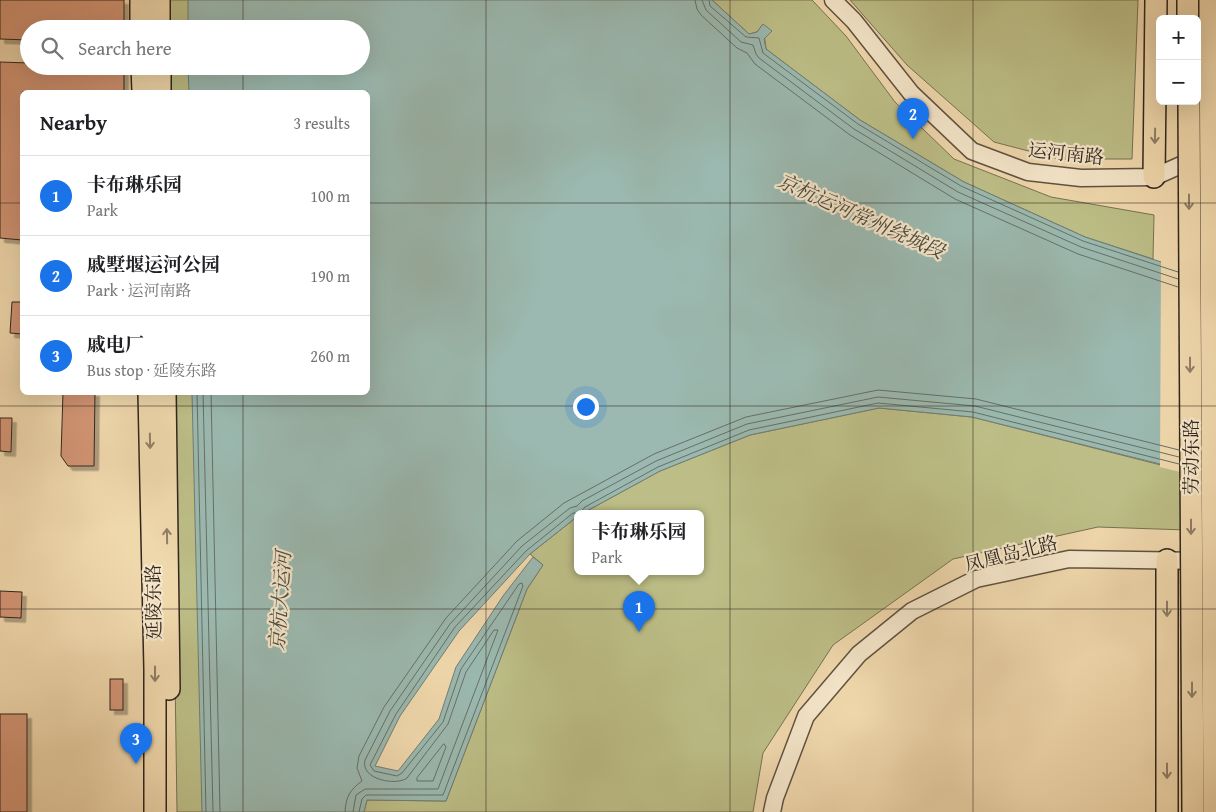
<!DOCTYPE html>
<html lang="en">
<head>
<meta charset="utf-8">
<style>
  :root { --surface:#fff; --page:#f6f6f6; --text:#202124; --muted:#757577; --line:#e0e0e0; --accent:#1a73e8 }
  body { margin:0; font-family:"Gentium Book Plus","Noto Serif SC",serif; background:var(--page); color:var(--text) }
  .controls { position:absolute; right:15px; top:15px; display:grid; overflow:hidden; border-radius:8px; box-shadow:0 5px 20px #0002 }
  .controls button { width:45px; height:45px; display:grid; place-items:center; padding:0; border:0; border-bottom:1px solid var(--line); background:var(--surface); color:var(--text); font:25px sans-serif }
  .you { position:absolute; left:585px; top:406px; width:18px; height:18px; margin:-12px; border:4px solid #fff; border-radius:50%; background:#1a73e8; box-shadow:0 0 0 8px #1a73e833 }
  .badge { display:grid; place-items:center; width:32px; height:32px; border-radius:50%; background:var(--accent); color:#fff; font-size:16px; font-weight:700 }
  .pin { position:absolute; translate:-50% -41px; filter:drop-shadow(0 1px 2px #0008) }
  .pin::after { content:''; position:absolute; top:26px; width:18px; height:15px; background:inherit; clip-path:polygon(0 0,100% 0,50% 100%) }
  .popup { position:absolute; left:574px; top:510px; width:130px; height:65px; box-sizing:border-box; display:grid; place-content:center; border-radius:8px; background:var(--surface); filter:drop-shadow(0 1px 4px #0005); font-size:16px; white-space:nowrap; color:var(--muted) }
  .popup b { font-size:19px; color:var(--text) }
  .popup::after { content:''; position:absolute; left:50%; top:100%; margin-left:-10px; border:10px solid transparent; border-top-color:var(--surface) }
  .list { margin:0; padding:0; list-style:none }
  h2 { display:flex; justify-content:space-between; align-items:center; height:65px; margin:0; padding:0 20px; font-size:21px }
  h2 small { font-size:16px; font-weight:400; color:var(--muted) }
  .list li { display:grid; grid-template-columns:32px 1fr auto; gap:15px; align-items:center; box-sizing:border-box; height:80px; padding:0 20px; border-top:1px solid var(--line) }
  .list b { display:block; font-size:19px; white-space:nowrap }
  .list p { margin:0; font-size:16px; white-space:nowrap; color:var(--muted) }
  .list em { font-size:16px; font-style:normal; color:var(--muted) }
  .icon { flex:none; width:28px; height:28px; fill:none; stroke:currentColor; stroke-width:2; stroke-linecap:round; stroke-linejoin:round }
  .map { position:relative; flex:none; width:1216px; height:812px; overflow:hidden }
  .search { position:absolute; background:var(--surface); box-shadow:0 5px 20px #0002; left:20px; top:20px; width:350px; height:55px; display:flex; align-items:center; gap:12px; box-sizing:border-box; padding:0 18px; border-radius:28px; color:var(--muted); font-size:19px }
  .panel { position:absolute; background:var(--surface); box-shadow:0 5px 20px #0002; left:20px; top:90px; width:350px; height:305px; border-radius:8px }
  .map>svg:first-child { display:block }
</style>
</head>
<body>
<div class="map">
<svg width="1216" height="812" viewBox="0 0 1216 812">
  <defs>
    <filter id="shadow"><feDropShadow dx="4.5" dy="4.5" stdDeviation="0" flood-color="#0004"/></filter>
  </defs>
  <rect width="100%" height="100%" fill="#f0d8ad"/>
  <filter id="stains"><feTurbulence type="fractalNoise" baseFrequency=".004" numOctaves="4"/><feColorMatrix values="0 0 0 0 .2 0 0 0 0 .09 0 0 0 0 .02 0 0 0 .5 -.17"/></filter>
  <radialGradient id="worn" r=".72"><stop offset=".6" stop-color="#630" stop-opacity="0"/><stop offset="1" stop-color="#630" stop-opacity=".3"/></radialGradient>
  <g fill="#bdbe87" stroke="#767252">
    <rect x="165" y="0" width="39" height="29"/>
    <path d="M 712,0 L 812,0 L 846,36 L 895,102 L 954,159 L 1051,197 L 1154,215 L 1153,259 L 1085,237 L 964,182 L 860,120 L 766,49 L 763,24 L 757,32 L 749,34 Z"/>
    <path d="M 850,0 L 1138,0 L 1132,159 L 1059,159 L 994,142 L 907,65 Z"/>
    <path d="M 166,66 L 204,66 L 205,92 L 166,92 Z"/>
    <path d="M 171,393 L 207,393 L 206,812 L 177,812 Z"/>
    <path d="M 879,408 L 972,417 L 1216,479 L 1216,531 L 1098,527 L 953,559 L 833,645 L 763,753 L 753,812 L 364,812 L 367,800 L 446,801 L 527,589 L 543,565 L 530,554 L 578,516 L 578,571 L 700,571 L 700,513 L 583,513 L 660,471 L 750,435 Z"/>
  </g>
  <path fill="#9bb9b0" stroke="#707e76" d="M 188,0 L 712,0 L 749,34 L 757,32 L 763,24 L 772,31 L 764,39 L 766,49 L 860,120 L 964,182 L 1085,237 L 1216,280 L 1216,478 L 972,417 L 879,408 L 750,435 L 660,471 L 583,513 L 578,513 L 578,516 L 530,554 L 459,631 L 400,716 L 375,766 L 398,771 L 439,719 L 456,667 L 503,596 L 533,557 L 543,565 L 527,589 L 446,801 L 367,800 L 364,812 L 202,812 L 192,393 L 368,392 L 368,92 L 189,92 L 188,66 L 361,66 L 361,29 L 188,29 Z"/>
  <path fill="#f0d8ad" d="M 1161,259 L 1216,277 L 1216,481 L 1160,467 Z"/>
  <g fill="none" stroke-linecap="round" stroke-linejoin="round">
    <g stroke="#667067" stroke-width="1">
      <path d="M 695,0 L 697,9 L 701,15 L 737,48 L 747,53 L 755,64 L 850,135 L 955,199 L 1078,254 L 1178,287"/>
      <path d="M 702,0 L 706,10 L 741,42 L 753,45 L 756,54 L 759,58 L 854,129 L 958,192 L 1081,247 L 1178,279"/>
      <path d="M 709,0 L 710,6 L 746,37 L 759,38 L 763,53 L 858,124 L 961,186 L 1083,241 L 1178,272"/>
      <path d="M 197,392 L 206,812"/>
      <path d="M 203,392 L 213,812"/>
      <path d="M 211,392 L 220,812"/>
      <path d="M 444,744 L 446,747 L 433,781 L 417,781 L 417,778 Z"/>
      <path d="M 345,812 C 346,796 350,790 362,781 L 357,768 L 359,756 L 384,707 L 446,618 L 517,541 L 564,503 L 654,454 L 746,417 L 878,390 L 976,399 L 1179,450"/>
      <path d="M 353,812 L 356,795 L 365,789 L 438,789 L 498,630 L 494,630 L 466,672 L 448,724 L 407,778 C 397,786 360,780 365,760 L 390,711 L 450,624 L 522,546 L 570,508 L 577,506 L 582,501 L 656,461 L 747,424 L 878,397 L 975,406 L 1179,457"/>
      <path d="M 359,812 L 362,799 L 366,795 L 443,795 L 523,586 L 522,583 L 519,584 L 461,669 L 443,722 L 402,773 L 397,776 L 374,771 L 370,765 L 396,714 L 455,627 L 526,551 L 573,513 L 580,513 L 585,507 L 658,467 L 749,430 L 878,403 L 973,412 L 1179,464"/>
    </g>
  </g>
  <g fill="#d39575" stroke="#30261e" filter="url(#shadow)">
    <path d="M 0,0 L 124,0 L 124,29 L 29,29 L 29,40 L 0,39 Z"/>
    <path d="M 0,62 L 29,63 L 29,66 L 124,66 L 124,92 L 22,92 L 22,240 L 0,238 Z"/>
    <path d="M 12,302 L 22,302 L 22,334 L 10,333 Z"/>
    <path d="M 63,392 L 95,392 L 94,466 L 68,466 L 61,456 Z"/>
    <path d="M 0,418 L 12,418 L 11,452 L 0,451 Z"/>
    <path d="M 0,591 L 22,592 L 21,618 L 0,617 Z"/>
    <rect x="110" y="679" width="13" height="31"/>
    <rect x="0" y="714" width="27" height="98"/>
  </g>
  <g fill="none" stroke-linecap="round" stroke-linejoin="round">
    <g stroke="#605242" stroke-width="19">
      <g id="minor">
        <path d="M 833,0 L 854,21 L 911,93 L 972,151 L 1028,172 L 1081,178 L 1154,177 L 1199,157"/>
        <path d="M 772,812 L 775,798 L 806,716 L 859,654 L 912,611 L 976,579 L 1069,559 L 1203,561"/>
      </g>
    </g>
    <g stroke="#30261e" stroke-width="24">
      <g id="major">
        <path d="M 141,0 L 141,29"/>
        <path d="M 159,0 L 159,29"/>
        <path d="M 1188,0 L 1188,19"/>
        <path d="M 142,66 L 143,92"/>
        <path d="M 160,66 L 160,92"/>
        <path d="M 1154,177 L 1156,0"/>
        <path d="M 149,392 L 155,670 L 155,812"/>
        <path d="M 165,392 L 169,689"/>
        <path d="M 1167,812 L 1167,560"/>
      </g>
    </g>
    <use href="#minor" stroke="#f5e6ca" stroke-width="16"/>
    <use href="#major" stroke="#f0d8ad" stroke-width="21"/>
    <g stroke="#30261e" stroke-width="24" stroke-linecap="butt">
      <g id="major-bridge">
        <path d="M 1210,0 L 1214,812"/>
        <path d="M 1189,101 L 1193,812"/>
      </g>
    </g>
    <use href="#major-bridge" stroke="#f0d8ad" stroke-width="21"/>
  </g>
  <defs><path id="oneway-shaft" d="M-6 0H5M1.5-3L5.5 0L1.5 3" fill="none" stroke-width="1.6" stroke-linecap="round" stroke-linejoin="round" transform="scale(1.25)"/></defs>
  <g stroke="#907f66">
    <use href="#oneway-shaft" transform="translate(1155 136) rotate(91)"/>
    <use href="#oneway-shaft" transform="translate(1189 202) rotate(90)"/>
    <use href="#oneway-shaft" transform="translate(1190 365) rotate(90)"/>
    <use href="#oneway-shaft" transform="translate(150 441) rotate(89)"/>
    <use href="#oneway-shaft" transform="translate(1191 527) rotate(90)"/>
    <use href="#oneway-shaft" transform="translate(167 536) rotate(-91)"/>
    <use href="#oneway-shaft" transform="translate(1167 609) rotate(90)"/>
    <use href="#oneway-shaft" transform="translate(155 674) rotate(90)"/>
    <use href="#oneway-shaft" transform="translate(1192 690) rotate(90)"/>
    <use href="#oneway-shaft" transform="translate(1167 771) rotate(90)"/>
  </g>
  <path fill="none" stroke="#30261e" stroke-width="1" stroke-opacity="0.55" d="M 243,0 L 243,29M 486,0 L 486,812M 730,0 L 730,812M 973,0 L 973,812M 243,66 L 243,92M 0,203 L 22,203M 368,203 L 1216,203M 243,392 L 243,812M 0,406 L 1216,406M 0,609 L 1216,609"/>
  <g text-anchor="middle" stroke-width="4.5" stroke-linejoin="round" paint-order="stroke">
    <g font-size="19" fill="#30261e" stroke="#f5e6ca">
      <text transform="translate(1066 153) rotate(6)" y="7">运河南路</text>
      <text transform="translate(1191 457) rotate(-90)" y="7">劳动东路</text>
      <text transform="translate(1011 553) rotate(-14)" y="7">凤凰岛北路</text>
      <text transform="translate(153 602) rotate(-91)" y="7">延陵东路</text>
    </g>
    <g font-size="20" font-style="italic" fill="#4b4b42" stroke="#f5e6ca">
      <text transform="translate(861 216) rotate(24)" y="7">京杭运河常州绕城段</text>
      <text transform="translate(280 601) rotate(-86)" y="7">京杭大运河</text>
    </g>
  </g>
  <rect width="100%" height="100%" filter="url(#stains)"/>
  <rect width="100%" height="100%" fill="url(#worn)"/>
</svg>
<div class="controls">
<button>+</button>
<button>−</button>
</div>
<div class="you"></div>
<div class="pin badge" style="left:639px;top:632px">1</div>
<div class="popup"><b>卡布琳乐园</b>Park</div>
<div class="pin badge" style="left:913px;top:139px">2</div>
<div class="pin badge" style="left:136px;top:764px">3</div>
<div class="search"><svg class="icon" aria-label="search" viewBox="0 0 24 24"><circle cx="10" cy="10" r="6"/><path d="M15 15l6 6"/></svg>Search here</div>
<section class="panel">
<h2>Nearby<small>3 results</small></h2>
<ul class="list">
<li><span class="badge">1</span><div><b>卡布琳乐园</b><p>Park</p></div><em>100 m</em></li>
<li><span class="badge">2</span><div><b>戚墅堰运河公园</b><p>Park · 运河南路</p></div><em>190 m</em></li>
<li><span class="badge">3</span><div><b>戚电厂</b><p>Bus stop · 延陵东路</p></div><em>260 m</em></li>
</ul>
</section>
</div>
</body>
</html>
